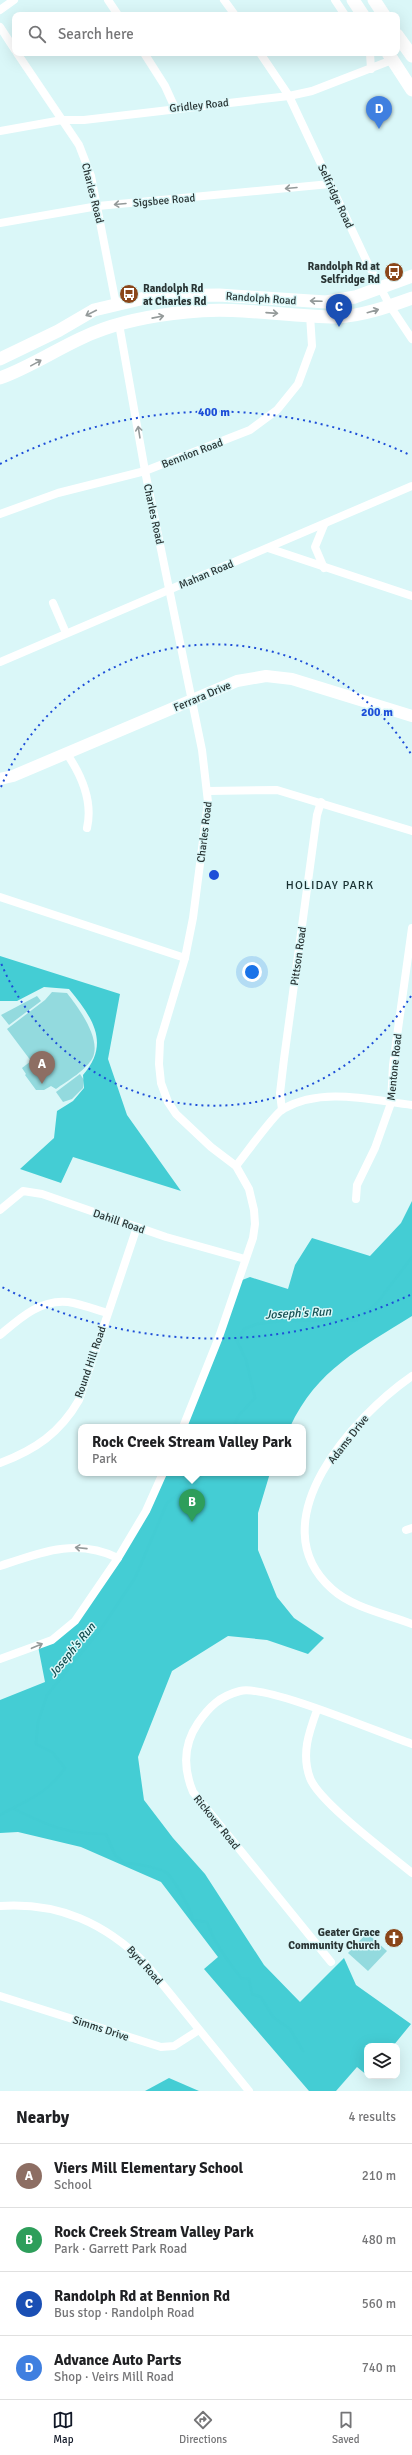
<!DOCTYPE html>
<html lang="en">
<head>
<meta charset="utf-8">
<style>
  :root { --surface:#fff; --page:#f6f6f6; --text:#202124; --muted:#757577; --line:#e0e0e0; --accent:#111827 }
  body { margin:0; font-family:Signika,sans-serif; background:var(--page); color:var(--text) }
  .controls { position:absolute; right:12px; bottom:12px; display:grid; overflow:hidden; border-radius:8px; box-shadow:0 4px 16px #0002 }
  .controls button { width:36px; height:36px; display:grid; place-items:center; padding:0; border:0; border-bottom:1px solid var(--line); background:var(--surface); color:var(--text); font:20px sans-serif }
  .you { position:absolute; left:252px; top:972px; width:14px; height:14px; margin:-10px; border:3px solid #fff; border-radius:50%; background:#1a73e8; box-shadow:0 0 0 6px #1a73e833 }
  .badge { display:grid; place-items:center; width:26px; height:26px; border-radius:50%; background:var(--accent); color:#fff; font-size:13px; font-weight:700 }
  .pin { position:absolute; translate:-50% -33px; filter:drop-shadow(0 1px 2px #0008) }
  .pin::after { content:''; position:absolute; top:21px; width:14px; height:12px; background:inherit; clip-path:polygon(0 0,100% 0,50% 100%) }
  .popup { position:absolute; left:78px; top:1424px; width:228px; height:52px; box-sizing:border-box; display:grid; place-content:center; border-radius:8px; background:var(--surface); filter:drop-shadow(0 1px 3px #0005); font-size:13px; white-space:nowrap; color:var(--muted) }
  .popup b { font-size:15px; color:var(--text) }
  .popup::after { content:''; position:absolute; left:50%; top:100%; margin-left:-8px; border:8px solid transparent; border-top-color:var(--surface) }
  .list { margin:0; padding:0; list-style:none }
  h2 { display:flex; justify-content:space-between; align-items:center; height:52px; margin:0; padding:0 16px; font-size:17px }
  h2 small { font-size:13px; font-weight:400; color:var(--muted) }
  .list li { display:grid; grid-template-columns:26px 1fr auto; gap:12px; align-items:center; box-sizing:border-box; height:64px; padding:0 16px; border-top:1px solid var(--line) }
  .list b { display:block; font-size:15px; white-space:nowrap }
  .list p { margin:0; font-size:13px; white-space:nowrap; color:var(--muted) }
  .list em { font-size:13px; font-style:normal; color:var(--muted) }
  .icon { flex:none; width:22px; height:22px; fill:none; stroke:currentColor; stroke-width:2; stroke-linecap:round; stroke-linejoin:round }
  .map { position:relative; flex:none; width:412px; height:2091px; overflow:hidden }
  .search { position:absolute; background:var(--surface); box-shadow:0 4px 16px #0002; left:12px; right:12px; top:12px; height:44px; display:flex; align-items:center; gap:10px; box-sizing:border-box; padding:0 14px; border-radius:8px; color:var(--muted); font-size:15px }
  .sheet { height:308px; background:var(--surface) }
  nav { display:flex; justify-content:space-around; align-items:center; box-sizing:border-box; height:56px; border-top:1px solid var(--line); background:var(--surface); font-size:11px; color:var(--muted) }
  nav a { display:grid; justify-items:center; gap:2px }
  nav .on { color:var(--accent) }
  .map>svg:first-child { display:block }
</style>
</head>
<body>
<div class="map">
<svg width="412" height="2091" viewBox="0 0 412 2091">
  <rect width="100%" height="100%" fill="#daf7f8"/>
  <g fill="#93dade">
    <path d="M 52,992 L 67,993 C 78,1007 101,1038 93,1057 C 87,1070 67,1081 56,1089 L 51,1086 L 44,1090 L 36,1090 L 25,1075 L 26,1074 L 22,1068 L 31,1061 L 7,1029 L 45,1000 Z"/>
    <path d="M 37,996 L 41,1001 L 9,1025 L 1,1015 Z"/>
    <path d="M 80,1074 L 84,1080 L 83,1088 L 72,1099 L 63,1102 L 56,1092 Z"/>
    <path d="M 367,1933 L 387,1951 L 368,1971 L 348,1953 Z"/>
  </g>
  <g fill="#44cdd4">
    <path d="M 0,956 L 120,994 L 108,1059 L 127,1115 L 181,1191 L 73,1157 L 61,1183 L 20,1169 L 54,1138 L 57,1111 L 73,1101 L 84,1088 L 83,1075 C 111,1043 92,1017 69,989 L 44,987 L 17,1001 L 0,1001 Z"/>
    <path d="M 412,1201 L 412,1316 C 360,1349 317,1369 290,1427 L 183,1427 L 237,1282 L 250,1277 L 288,1289 L 295,1265 L 312,1238 L 370,1256 L 401,1223 Z"/>
    <path d="M 163,1473 L 270,1473 L 258,1513 L 258,1550 L 277,1597 L 294,1618 L 324,1638 L 308,1654 L 267,1640 L 228,1636 L 172,1671 L 138,1757 L 144,1800 L 173,1838 L 205,1874 L 264,1965 L 300,2002 L 344,1958 L 356,1985 L 411,2024 L 393,2046 L 367,2046 L 368,2076 L 357,2067 L 336,2091 L 309,2091 L 204,1969 L 218,1957 L 161,1882 L 81,1847 L 18,1832 L 0,1833 L 0,1700 L 45,1682 L 38,1646 L 75,1621 L 118,1558 Z"/>
    <path d="M 169,2078 L 199,2091 L 145,2091 Z"/>
  </g>
  <g fill="none" stroke-linecap="round" stroke-linejoin="round">
    <g stroke="#43ccd3" stroke-width="2.5">
      <path d="M 233,1427 L 239,1415 L 255,1398 L 246,1360 L 237,1341 L 244,1329 L 257,1324 L 282,1321 L 357,1320 L 377,1303 L 412,1257"/>
      <path d="M 14,1809 C 49,1826 66,1834 106,1834 L 115,1855 L 124,1863 C 133,1863 161,1868 167,1873 C 175,1881 191,1909 193,1920 L 207,1922 C 215,1944 227,1960 241,1978 L 249,1979 L 252,1994 L 261,1997 L 273,2017 L 290,2029 L 303,2051"/>
      <path d="M 0,1815 C 25,1801 49,1793 65,1768 L 52,1752 L 36,1744 L 38,1722 L 47,1695 L 101,1629 L 135,1578 L 167,1503 L 178,1495 L 199,1473"/>
    </g>
    <g stroke="#fff" stroke-width="8">
      <path d="M 108,0 L 118,15"/>
      <path d="M 224,0 L 235,15"/>
      <path d="M 335,0 L 345,15"/>
      <path d="M 0,10 L 14,0"/>
      <path d="M 0,27 L 15,50"/>
      <path d="M 17,53 L 79,145 L 91,176 L 116,304"/>
      <path d="M 144,53 L 165,86 L 175,108"/>
      <path d="M 260,53 L 289,96 L 368,264 L 390,306 L 412,339"/>
      <path d="M 370,53 L 371,69"/>
      <path d="M 0,131 L 62,120 L 84,120 L 289,96 L 312,91 L 392,60"/>
      <path d="M 0,223 L 98,206 L 330,184"/>
      <path d="M 119,324 L 145,471 L 202,750 L 208,802 L 193,918 L 185,958 L 160,1041 L 159,1064 L 161,1083 L 168,1102 L 176,1114 L 211,1147 L 236,1166 L 249,1189 L 254,1210 L 255,1224 L 253,1238 L 219,1337 L 183,1427"/>
      <path d="M 0,514 L 58,493 L 145,471 L 250,430 L 277,410 L 298,384 L 312,346 L 310,315"/>
      <path d="M 324,525 L 315,547 L 324,568"/>
      <path d="M 268,548 L 412,596"/>
      <path d="M 53,603 L 66,633"/>
      <path d="M 0,662 L 412,486"/>
      <path d="M 67,754 C 82,776 93,802 87,828"/>
      <path d="M 208,791 L 277,790 L 412,831"/>
      <path d="M 0,897 L 185,958"/>
      <path d="M 282,1110 L 280,1093 L 284,1059 L 317,815 L 321,802"/>
      <path d="M 236,1166 C 245,1155 274,1114 283,1109 C 322,1087 370,1100 412,1105"/>
      <path d="M 356,1199 L 357,1185 L 375,1148 L 391,1103 L 393,1065 L 412,928"/>
      <path d="M 0,1210 L 23,1191 L 42,1194 L 166,1237 L 245,1259"/>
      <path d="M 0,1335 C 19,1319 40,1299 68,1302 C 81,1304 94,1309 107,1313"/>
      <path d="M 412,1376 C 354,1416 257,1522 332,1589 C 353,1608 386,1614 412,1624"/>
      <path d="M 0,1463 C 35,1450 60,1433 79,1400 L 137,1227"/>
      <path d="M 406,1530 L 412,1528"/>
      <path d="M 0,1566 C 42,1552 76,1538 118,1558"/>
      <path d="M 0,1659 L 52,1640 L 75,1621 L 118,1558 L 146,1511 L 163,1473"/>
      <path d="M 317,1710 C 309,1732 301,1754 310,1778 C 319,1802 389,1854 412,1873"/>
      <path d="M 0,1906 C 59,1902 105,1923 146,1964 L 249,2091"/>
      <path d="M 331,1962 L 193,1792 C 183,1768 183,1745 198,1723 C 209,1707 220,1696 240,1691 C 266,1684 380,1733 412,1744"/>
      <path d="M 0,1996 L 161,2047 L 174,2046 L 199,2030"/>
    </g>
    <path stroke="#fff" stroke-width="12" d="M 0,779 L 13,776 L 237,681 L 266,676 L 292,679 L 412,716"/>
    <g stroke="#fff" stroke-width="13">
      <path d="M 353,0 L 363,15"/>
      <path d="M 374,0 L 384,15"/>
      <path d="M 397,35 L 412,56"/>
      <path d="M 388,53 L 412,90"/>
      <path d="M 0,359 L 58,331 L 94,310 L 153,296 L 219,295 L 326,302 L 355,297 L 412,276"/>
      <path d="M 0,378 C 33,366 61,346 93,333 C 122,321 156,315 187,312 C 237,306 286,317 336,317 C 362,316 387,307 412,298"/>
    </g>
  </g>
  <defs><path id="oneway-shaft" d="M-6 0H5M1.5-3L5.5 0L1.5 3" fill="none" stroke-width="1.6" stroke-linecap="round" stroke-linejoin="round"/></defs>
  <g stroke="#949a9a">
    <use href="#oneway-shaft" transform="translate(291 188) rotate(175)"/>
    <use href="#oneway-shaft" transform="translate(120 204) rotate(175)"/>
    <use href="#oneway-shaft" transform="translate(316 301) rotate(-178)"/>
    <use href="#oneway-shaft" transform="translate(373 311) rotate(-16)"/>
    <use href="#oneway-shaft" transform="translate(91 313) rotate(153)"/>
    <use href="#oneway-shaft" transform="translate(272 313) rotate(4)"/>
    <use href="#oneway-shaft" transform="translate(158 317) rotate(-11)"/>
    <use href="#oneway-shaft" transform="translate(36 363) rotate(-29)"/>
    <use href="#oneway-shaft" transform="translate(139 432) rotate(-99)"/>
    <use href="#oneway-shaft" transform="translate(81 1548) rotate(-174)"/>
    <use href="#oneway-shaft" transform="translate(37 1646) rotate(-23)"/>
  </g>
  <g fill="none" stroke="#1d4ed8" stroke-width="2" stroke-dasharray="2 4">
    <path d="M411 996A231 231 0 0 1 1 963M1 787A231 231 0 0 1 411 754"/>
    <path d="M410 1295A463 463 0 0 1 0 1286M0 464A463 463 0 0 1 410 455"/>
  </g>
  <defs>
    <g id="bus-disc" transform="scale(1)"><circle r="9.5" fill="#8a461a" stroke="#daf7f8"/><path d="M-5-6H5V4H4V6H2V4H-2V6H-4V4H-5ZM-3.5-4V0h7V-4ZM-3.5 1.2v1.5H-2V1.2ZM2 1.2v1.5H3.5V1.2Z" fill="#fff"/></g>
    <g id="church-disc" transform="scale(1)"><circle r="9.5" fill="#8a461a" stroke="#daf7f8"/><path d="M-1.2-6h2.4v3.5h3.3v2.4h-3.3V6h-2.4V-.1h-3.3v-2.4h3.3Z" fill="#fff"/></g>
  </defs>
  <g fill-rule="evenodd">
    <use href="#bus-disc" x="394" y="272"/>
    <use href="#bus-disc" x="129" y="294"/>
    <use href="#church-disc" x="394" y="1938"/>
  </g>
  <g text-anchor="middle" stroke-width="3" stroke-linejoin="round" paint-order="stroke">
    <g font-size="11" fill="#293434" stroke="#daf7f8">
      <text transform="translate(199 105) rotate(-6)" y="4">Gridley Road</text>
      <text transform="translate(93 193) rotate(76)" y="4">Charles Road</text>
      <text transform="translate(336 196) rotate(65)" y="4">Selfridge Road</text>
      <text transform="translate(164 200) rotate(-5)" y="4">Sigsbee Road</text>
      <text transform="translate(261 298) rotate(4)" y="4">Randolph Road</text>
      <text transform="translate(192 453) rotate(-21)" y="4">Bennion Road</text>
      <text transform="translate(154 514) rotate(78)" y="4">Charles Road</text>
      <text transform="translate(206 574) rotate(-23)" y="4">Mahan Road</text>
      <text transform="translate(202 696) rotate(-23)" y="4">Ferrara Drive</text>
      <text transform="translate(204 832) rotate(-83)" y="4">Charles Road</text>
      <text transform="translate(298 956) rotate(-82)" y="4">Pittson Road</text>
      <text transform="translate(394 1067) rotate(-84)" y="4">Mentone Road</text>
      <text transform="translate(119 1221) rotate(19)" y="4">Dahill Road</text>
      <text transform="translate(90 1362) rotate(-71)" y="4">Round Hill Road</text>
      <text transform="translate(348 1439) rotate(-52)" y="4">Adams Drive</text>
      <text transform="translate(217 1822) rotate(51)" y="4">Rickover Road</text>
      <text transform="translate(145 1965) rotate(48)" y="4">Byrd Road</text>
      <text transform="translate(101 2028) rotate(18)" y="4">Simms Drive</text>
    </g>
    <g font-size="11" font-weight="bold" fill="#293434" stroke="#daf7f8" text-anchor="end">
      <text x="380" y="270">Randolph Rd at<tspan x="380" dy="13">Selfridge Rd</tspan></text>
      <text x="143" y="292" text-anchor="start">Randolph Rd<tspan x="143" dy="13">at Charles Rd</tspan></text>
      <text x="380" y="1936">Geater Grace<tspan x="380" dy="13">Community Church</tspan></text>
    </g>
    <g font-size="12" letter-spacing="1" fill="#193132" stroke="#daf7f8">
      <text x="330" y="889">HOLIDAY PARK</text>
    </g>
    <g font-size="12" font-style="italic" fill="#114c4f" stroke="#daf7f8">
      <text transform="translate(298 1313) rotate(-3)" y="4">Joseph's Run</text>
      <text transform="translate(72 1650) rotate(-51)" y="4">Joseph's Run</text>
    </g>
  </g>
  <circle cx="214" cy="875" r="6" fill="#1d4ed8" stroke="#daf7f8" stroke-width="2"/>
  <g font-size="12" text-anchor="middle" font-weight="bold" fill="#1d4ed8" stroke="#daf7f8" stroke-width="3" stroke-linejoin="round" paint-order="stroke">
    <text x="214" y="416">400 m</text>
    <text x="377" y="716">200 m</text>
  </g>
</svg>
<div class="controls">
<button><svg class="icon" aria-label="layers" viewBox="0 0 24 24"><path d="M12 4l9 5-9 5-9-5zM3 14l9 5 9-5"/></svg></button>
</div>
<div class="you"></div>
<div class="pin badge" style="left:42px;top:1084px;background:#8d6e63">A</div>
<div class="pin badge" style="left:192px;top:1522px;background:#2e9e5b">B</div>
<div class="popup"><b>Rock Creek Stream Valley Park</b>Park</div>
<div class="pin badge" style="left:339px;top:327px;background:#1a4fb4">C</div>
<div class="pin badge" style="left:379px;top:129px;background:#3f7fe0">D</div>
<div class="search"><svg class="icon" aria-label="search" viewBox="0 0 24 24"><circle cx="10" cy="10" r="6"/><path d="M15 15l6 6"/></svg>Search here</div>
</div>
<section class="sheet">
<h2>Nearby<small>4 results</small></h2>
<ul class="list">
<li><span class="badge" style="background:#8d6e63">A</span><div><b>Viers Mill Elementary School</b><p>School</p></div><em>210 m</em></li>
<li><span class="badge" style="background:#2e9e5b">B</span><div><b>Rock Creek Stream Valley Park</b><p>Park · Garrett Park Road</p></div><em>480 m</em></li>
<li><span class="badge" style="background:#1a4fb4">C</span><div><b>Randolph Rd at Bennion Rd</b><p>Bus stop · Randolph Road</p></div><em>560 m</em></li>
<li><span class="badge" style="background:#3f7fe0">D</span><div><b>Advance Auto Parts</b><p>Shop · Veirs Mill Road</p></div><em>740 m</em></li>
</ul>
</section>
<nav>
<a class="on"><svg class="icon" aria-label="map" viewBox="0 0 24 24"><path d="M3 6l6-2 6 2 6-2v14l-6 2-6-2-6 2zM9 4v14M15 6v14"/></svg>Map</a>
<a><svg class="icon" aria-label="directions" viewBox="0 0 24 24"><path d="M12 3l9 9-9 9-9-9zM9 14v-3h6M13 9l2 2-2 2"/></svg>Directions</a>
<a><svg class="icon" aria-label="saved" viewBox="0 0 24 24"><path d="M7 4h10v16l-5-4-5 4z"/></svg>Saved</a>
</nav>
</body>
</html>
